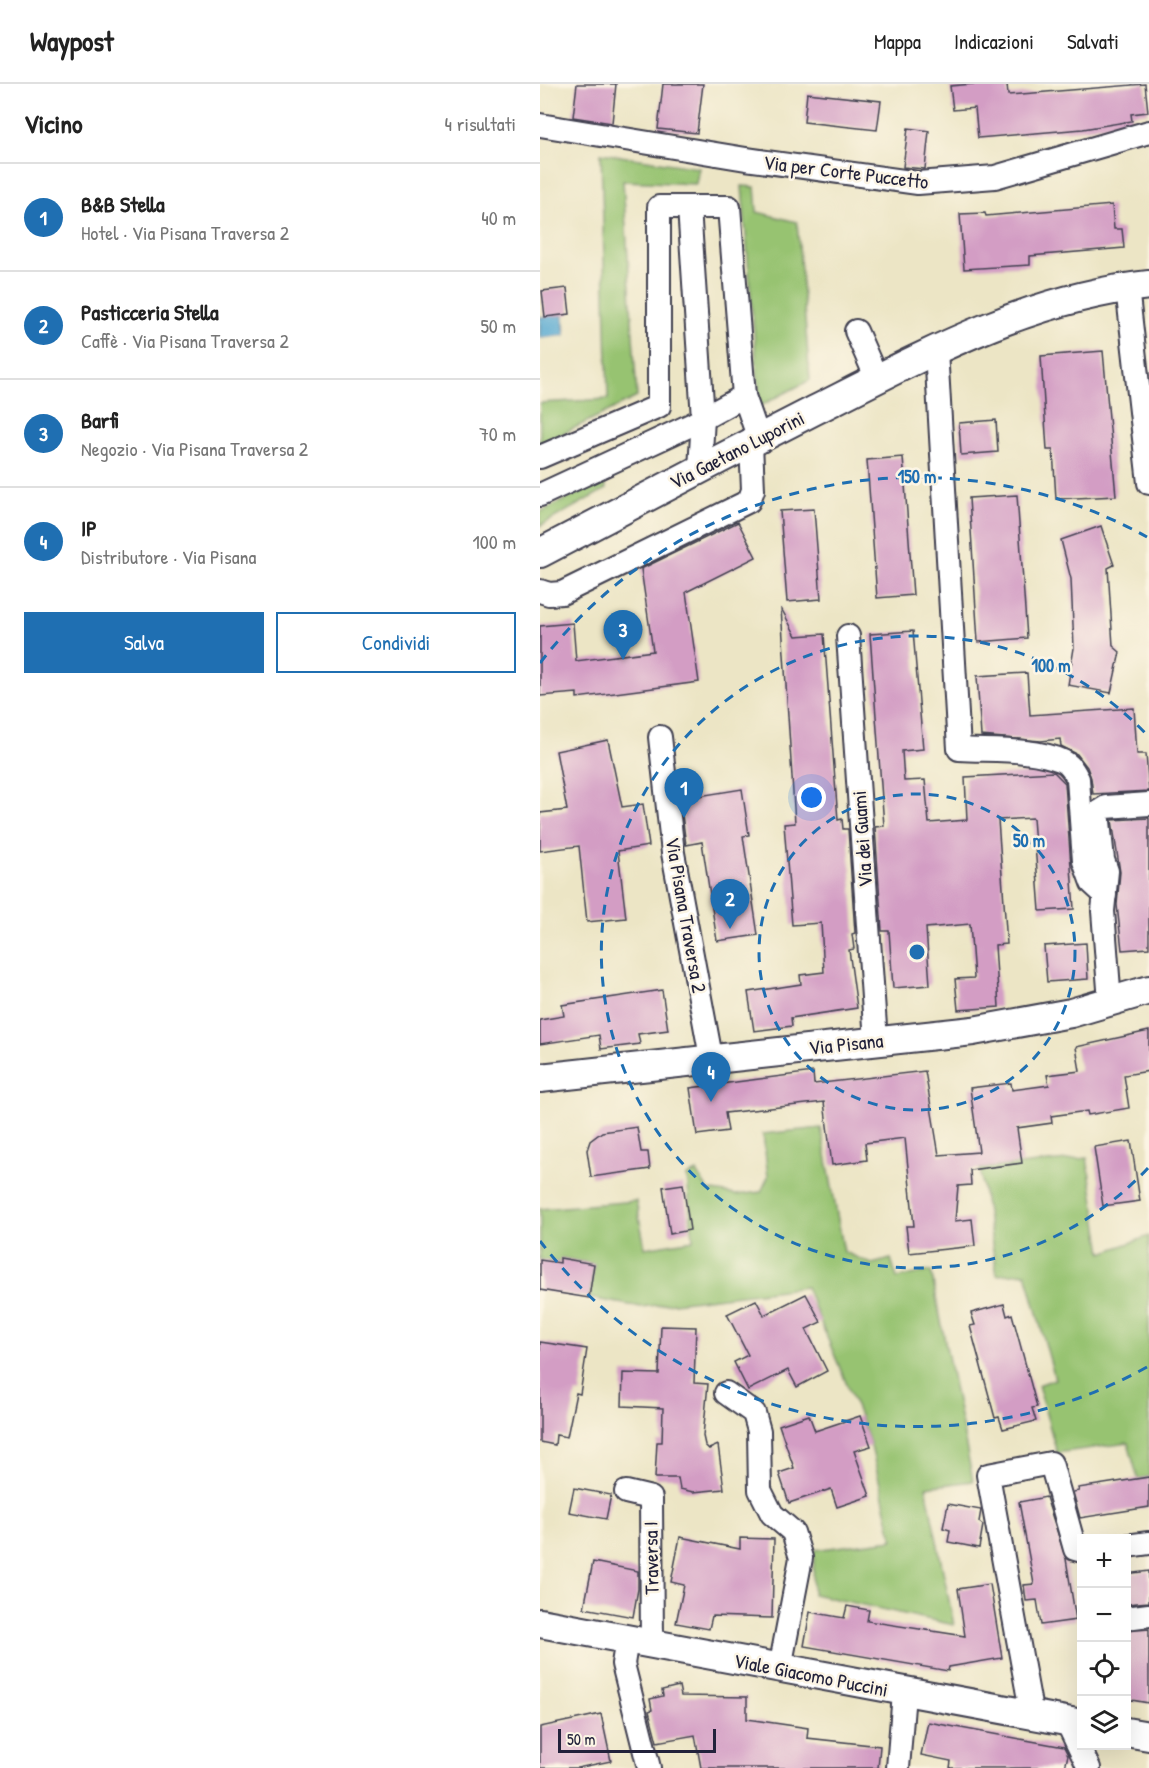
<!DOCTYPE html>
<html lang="it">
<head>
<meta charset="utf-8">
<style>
  :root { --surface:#fff; --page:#f2f2f2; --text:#222; --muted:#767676; --line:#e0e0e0; --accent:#1f6fb2 }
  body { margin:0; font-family:"Patrick Hand",sans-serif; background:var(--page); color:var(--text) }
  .controls { position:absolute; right:18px; bottom:18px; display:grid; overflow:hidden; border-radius:0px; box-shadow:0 6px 24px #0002 }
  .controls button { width:54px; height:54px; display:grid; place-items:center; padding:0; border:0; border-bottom:2px solid var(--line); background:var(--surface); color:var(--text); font:30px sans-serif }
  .scale { position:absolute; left:18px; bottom:15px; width:158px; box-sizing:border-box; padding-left:6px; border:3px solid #22223b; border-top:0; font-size:16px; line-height:21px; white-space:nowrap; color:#22223b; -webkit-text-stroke:4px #fcf5e5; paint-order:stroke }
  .you { position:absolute; left:272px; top:714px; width:21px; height:21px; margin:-15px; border:4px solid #fff; border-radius:50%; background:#1a73e8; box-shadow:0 0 0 9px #1a73e833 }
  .badge { display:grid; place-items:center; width:39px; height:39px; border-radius:50%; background:var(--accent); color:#fff; font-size:20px; font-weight:700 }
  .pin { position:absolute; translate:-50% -50px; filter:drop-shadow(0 2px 3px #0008) }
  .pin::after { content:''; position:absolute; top:32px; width:21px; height:18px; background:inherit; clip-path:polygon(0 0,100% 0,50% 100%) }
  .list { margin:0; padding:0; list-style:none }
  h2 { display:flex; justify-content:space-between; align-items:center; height:78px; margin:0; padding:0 24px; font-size:26px }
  h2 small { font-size:20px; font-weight:400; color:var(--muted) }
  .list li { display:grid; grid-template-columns:39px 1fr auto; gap:18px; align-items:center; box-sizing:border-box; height:108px; padding:0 24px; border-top:2px solid var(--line) }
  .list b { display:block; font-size:22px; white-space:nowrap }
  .list p { margin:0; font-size:20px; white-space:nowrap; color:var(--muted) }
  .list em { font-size:20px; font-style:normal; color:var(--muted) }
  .actions { display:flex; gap:12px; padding:18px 24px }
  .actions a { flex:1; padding:14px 0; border:2px solid var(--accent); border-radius:0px; text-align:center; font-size:21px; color:var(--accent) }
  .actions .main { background:var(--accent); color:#fff }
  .icon { flex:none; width:33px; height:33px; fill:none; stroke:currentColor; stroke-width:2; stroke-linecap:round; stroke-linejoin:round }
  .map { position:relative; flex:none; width:609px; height:1684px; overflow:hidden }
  header { display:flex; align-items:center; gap:36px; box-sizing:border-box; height:84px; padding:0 30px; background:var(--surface); border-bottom:2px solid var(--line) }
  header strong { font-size:28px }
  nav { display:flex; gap:33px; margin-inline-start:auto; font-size:21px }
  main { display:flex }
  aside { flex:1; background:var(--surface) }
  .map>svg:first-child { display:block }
</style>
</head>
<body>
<header>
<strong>Waypost</strong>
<nav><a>Mappa</a><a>Indicazioni</a><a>Salvati</a></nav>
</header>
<main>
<aside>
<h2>Vicino<small>4 risultati</small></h2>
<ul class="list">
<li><span class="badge">1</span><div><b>B&amp;B Stella</b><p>Hotel · Via Pisana Traversa 2</p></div><em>40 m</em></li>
<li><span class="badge">2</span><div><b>Pasticceria Stella</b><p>Caffè · Via Pisana Traversa 2</p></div><em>50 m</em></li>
<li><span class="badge">3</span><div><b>Barfi</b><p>Negozio · Via Pisana Traversa 2</p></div><em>70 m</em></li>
<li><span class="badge">4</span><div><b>IP</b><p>Distributore · Via Pisana</p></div><em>100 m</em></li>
</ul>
<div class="actions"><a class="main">Salva</a><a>Condividi</a></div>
</aside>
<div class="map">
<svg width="609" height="1684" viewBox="0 0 609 1684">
  <rect width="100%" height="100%" fill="#fcf5e5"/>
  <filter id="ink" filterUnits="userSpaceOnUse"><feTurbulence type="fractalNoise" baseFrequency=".0167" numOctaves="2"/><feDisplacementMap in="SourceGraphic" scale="12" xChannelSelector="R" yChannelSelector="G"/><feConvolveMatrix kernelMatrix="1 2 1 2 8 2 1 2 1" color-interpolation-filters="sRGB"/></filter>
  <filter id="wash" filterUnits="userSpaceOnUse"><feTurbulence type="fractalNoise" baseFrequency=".008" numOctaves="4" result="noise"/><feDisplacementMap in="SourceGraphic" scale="24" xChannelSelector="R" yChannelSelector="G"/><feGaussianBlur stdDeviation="1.35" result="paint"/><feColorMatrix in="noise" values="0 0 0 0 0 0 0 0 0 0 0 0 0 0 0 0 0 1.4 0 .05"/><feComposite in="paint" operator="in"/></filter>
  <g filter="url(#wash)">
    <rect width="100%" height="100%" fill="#ece5c5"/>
    <g fill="#97c371" stroke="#5c7256" stroke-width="1.5">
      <path d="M 61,69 L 159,84 L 156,100 L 83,97 L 97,313 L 0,361 L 0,319 L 68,315 Z"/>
      <path d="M 202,102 L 215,103 L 217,128 L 257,138 L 270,296 L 220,322 Z"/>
      <path d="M 63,397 L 66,405 L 0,442 L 0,428 Z"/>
      <path d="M 281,1044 L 304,1168 L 332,1180 L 351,1175 L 357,1194 L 391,1187 L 433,1397 L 386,1403 L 414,1541 L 273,1510 L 274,1466 L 353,1456 L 331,1362 L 320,1332 L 266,1203 L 101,1223 L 49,1214 L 54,1180 L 21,1174 L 20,1179 L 0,1176 L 0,1125 L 96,1117 L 105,1164 L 153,1156 L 147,1092 L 157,1088 L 168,1106 L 196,1111 L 221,1108 L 228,1093 L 223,1050 Z"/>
      <path d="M 547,1074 L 562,1169 L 609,1152 L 609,1393 L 598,1395 L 588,1359 L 517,1369 L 498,1301 L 515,1295 L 486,1189 L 457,1191 L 440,1085 Z"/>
    </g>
    <path fill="#56a9d1" stroke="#3c6686" stroke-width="1.5" d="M 23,231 L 25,251 L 0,254 L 0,233 Z"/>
    <g id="blocks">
      <g fill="#d39dc4">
        <path d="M 37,0 L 76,0 L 72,39 L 33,33 Z"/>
        <path d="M 123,0 L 163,0 L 157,49 L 118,45 Z"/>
        <path d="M 433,0 L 467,0 L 468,11 L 605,0 L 608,28 L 591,30 L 592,37 L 543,45 L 438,54 L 435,24 L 413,26 L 410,2 Z"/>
        <path d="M 267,9 L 341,17 L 337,46 L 264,38 Z"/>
        <path d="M 368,44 L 389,47 L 385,85 L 363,83 Z"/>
        <path d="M 572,121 L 574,145 L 582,145 L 584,164 L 490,172 L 490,181 L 424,185 L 420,130 L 445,129 L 446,132 Z"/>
        <path d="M 27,204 L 30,230 L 5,233 L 2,207 Z"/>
        <path d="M 563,267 L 576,412 L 516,415 L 513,366 L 507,366 L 501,272 Z"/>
        <path d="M 456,336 L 458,368 L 421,371 L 419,339 Z"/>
        <path d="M 363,373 L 373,511 L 337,514 L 327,376 Z"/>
        <path d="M 477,411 L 487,554 L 438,558 L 429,414 Z"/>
        <path d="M 274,425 L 281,515 L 247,518 L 240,427 Z"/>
        <path d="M 198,438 L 216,473 L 146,508 L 159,598 L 37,614 L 37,609 L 0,612 L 0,542 L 33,539 L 36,577 L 113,567 L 101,485 Z"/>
        <path d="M 561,442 L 574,481 L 568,484 L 573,562 L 580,568 L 571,609 L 528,601 L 534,564 L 531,495 L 521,456 Z"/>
        <path d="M 241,524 L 256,552 L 284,550 L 298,736 L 302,735 L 303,745 L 308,745 L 315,849 L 312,850 L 314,865 L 309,866 L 317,924 L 251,934 L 252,942 L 214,947 L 208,908 L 261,900 L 260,891 L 284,888 L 281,839 L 252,841 L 244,740 L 255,739 Z"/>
        <path d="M 373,547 L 383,665 L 362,667 L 364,697 L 385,696 L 389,739 L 427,736 L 425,693 L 514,688 L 525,699 L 534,825 L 500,827 L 493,734 L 458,736 L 467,860 L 455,861 L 459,923 L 418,926 L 415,895 L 434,894 L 430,840 L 386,844 L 390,901 L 353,904 L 349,847 L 342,847 L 335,743 L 344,742 L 330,550 Z"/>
        <path d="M 487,589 L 490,631 L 594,624 L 597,670 L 606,670 L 609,707 L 553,710 L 551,694 L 547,683 L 537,670 L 521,662 L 520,655 L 501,657 L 441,652 L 437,592 Z"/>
        <path d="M 68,656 L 82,723 L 103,720 L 109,762 L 78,767 L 86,834 L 47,838 L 39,762 L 0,767 L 0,729 L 27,726 L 16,667 Z"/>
        <path d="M 202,705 L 209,751 L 203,752 L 218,851 L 177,857 L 162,758 L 146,761 L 140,715 Z"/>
        <path d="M 609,734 L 609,864 L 582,866 L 577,821 L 580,788 L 572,736 Z"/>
        <path d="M 546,859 L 548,895 L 507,898 L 504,862 Z"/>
        <path d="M 122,906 L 128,946 L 98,950 L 100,960 L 61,965 L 59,951 L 0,960 L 0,936 L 24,932 L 22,921 Z"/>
        <path d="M 609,947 L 609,987 L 584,991 L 589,1024 L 548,1031 L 547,1027 L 511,1032 L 512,1039 L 477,1044 L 482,1079 L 430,1086 L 431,1101 L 418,1102 L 415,1137 L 432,1135 L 435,1162 L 369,1169 L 366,1142 L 374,1142 L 365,1054 L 325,1059 L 327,1076 L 292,1081 L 284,1018 L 185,1029 L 188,1047 L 157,1051 L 150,1004 L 273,988 L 274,1000 L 385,987 L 399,1071 L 439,1068 L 430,1004 L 471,999 L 472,1006 L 509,1001 L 507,991 L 540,987 L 536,963 Z"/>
        <path d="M 97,1043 L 101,1068 L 108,1068 L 110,1085 L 51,1093 L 47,1066 L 50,1057 L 62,1048 Z"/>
        <path d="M 591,1057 L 600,1117 L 563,1122 L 554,1063 Z"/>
        <path d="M 143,1100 L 150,1146 L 130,1150 L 123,1103 Z"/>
        <path d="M 20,1174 L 54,1180 L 49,1214 L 0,1206 L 0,1176 L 20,1179 Z"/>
        <path d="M 266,1210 L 281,1238 L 266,1245 L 287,1287 L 257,1303 L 248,1286 L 208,1306 L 194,1278 L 208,1271 L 187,1230 L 216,1216 L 224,1231 Z"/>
        <path d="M 464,1220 L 467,1232 L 472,1230 L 497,1323 L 492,1324 L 496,1337 L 463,1345 L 459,1333 L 455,1334 L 430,1242 L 435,1241 L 431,1229 Z"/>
        <path d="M 121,1242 L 156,1243 L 154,1299 L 168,1300 L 163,1352 L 165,1361 L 169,1365 L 178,1361 L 184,1405 L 153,1408 L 140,1405 L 138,1394 L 115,1394 L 117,1358 L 122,1358 L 123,1324 L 82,1322 L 83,1289 L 119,1290 Z"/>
        <path d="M 0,1258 L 47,1265 L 40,1310 L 36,1309 L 27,1353 L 16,1351 L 15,1361 L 0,1358 Z"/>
        <path d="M 269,1331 L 275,1347 L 320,1332 L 331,1362 L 314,1367 L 330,1412 L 297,1423 L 291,1405 L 249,1419 L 239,1389 L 254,1384 L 239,1341 Z"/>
        <path d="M 609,1393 L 609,1423 L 540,1434 L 533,1408 L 539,1407 L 538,1404 Z"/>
        <path d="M 34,1404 L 71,1411 L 66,1435 L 29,1428 Z"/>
        <path d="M 506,1413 L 526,1475 L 536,1536 L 501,1541 L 497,1516 L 486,1517 L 484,1501 L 494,1500 L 479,1418 Z"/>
        <path d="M 408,1420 L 441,1426 L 439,1438 L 443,1441 L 439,1464 L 408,1458 L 410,1446 L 403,1444 Z"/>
        <path d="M 140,1453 L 200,1465 L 200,1454 L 234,1455 L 232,1534 L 172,1532 L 169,1545 L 136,1539 L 144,1501 L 131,1498 Z"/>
        <path d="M 53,1478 L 98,1487 L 98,1505 L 93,1533 L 44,1524 Z"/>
        <path d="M 609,1487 L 609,1518 L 586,1520 L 586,1490 Z"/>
        <path d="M 450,1500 L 462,1574 L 409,1583 L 408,1587 L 264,1562 L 270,1528 L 304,1534 L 307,1522 L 329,1526 L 327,1537 L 425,1552 L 418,1505 Z"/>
        <path d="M 609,1545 L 609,1619 L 586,1615 L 586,1547 Z"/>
        <path d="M 139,1602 L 141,1612 L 207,1613 L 207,1635 L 268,1644 L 267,1654 L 340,1662 L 338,1684 L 161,1684 L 155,1651 L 117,1658 L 109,1627 L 112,1626 L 110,1615 L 123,1612 L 122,1606 Z"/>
        <path d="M 61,1630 L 71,1677 L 37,1684 L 0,1684 L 0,1643 Z"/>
        <path d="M 388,1638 L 524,1663 L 528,1671 L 525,1684 L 410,1684 L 411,1677 L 381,1671 Z"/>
      </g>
    </g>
  </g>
  <g filter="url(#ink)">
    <use href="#blocks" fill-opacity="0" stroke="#403f50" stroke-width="1.5"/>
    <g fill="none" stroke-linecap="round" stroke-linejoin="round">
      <g stroke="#403f50" stroke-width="26">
        <g id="minor">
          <path d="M 0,41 L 206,75 L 378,99 L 455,93 L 609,48"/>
          <path d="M 149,123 L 163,334 L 160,385"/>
          <path d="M 587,203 L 609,399"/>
          <path d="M 316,247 L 337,295"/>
          <path d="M 396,266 L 419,665 C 451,667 493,664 523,677 C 531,681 534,688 538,695 L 544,777 L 552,799 L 565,811"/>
          <path d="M 0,373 L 119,322 L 119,123 L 189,123 L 204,312 L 219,355"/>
          <path d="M 0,411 L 153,340 L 204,312"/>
          <path d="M 0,507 L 9,510 L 22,509 L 209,417 L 213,406 L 211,359"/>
          <path d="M 308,552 L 336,957"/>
          <path d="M 120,653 L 133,769 L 171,973"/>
          <path d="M 570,918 L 563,827 L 567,787 L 563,776 L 558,728 L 566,723 L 609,720"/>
          <path d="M 186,1309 L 214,1329 L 219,1347 L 220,1406 L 232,1430 L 253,1448 L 261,1474 L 240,1584"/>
          <path d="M 86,1408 L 111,1414 L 112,1559"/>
          <path d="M 586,1462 L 609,1459"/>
          <path d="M 586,1534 L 609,1531"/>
          <path d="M 87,1555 L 83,1580 L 109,1684"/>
          <path d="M 492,1632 L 448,1391 L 511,1379 L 535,1465 L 542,1467"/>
          <path d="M 527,1638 L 549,1684"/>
          <path d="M 358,1684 L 364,1609"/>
        </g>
      </g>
      <g stroke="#403f50" stroke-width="32">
        <g id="major">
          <path d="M 0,469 C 91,421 183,373 275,326 C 380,273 489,213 609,201"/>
          <path d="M 0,994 L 433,947 L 531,929 L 609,906"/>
          <path d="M 0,1539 L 542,1640"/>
          <path d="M 586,1648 L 609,1652"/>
        </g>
      </g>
      <use href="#minor" stroke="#fff" stroke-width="22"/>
      <use href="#major" stroke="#fff" stroke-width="28"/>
    </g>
  </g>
  <g fill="none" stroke="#1f6fb2" stroke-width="3" stroke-dasharray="10 8">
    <circle cx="377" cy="868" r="158"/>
    <path d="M608 1084A316 316 0 1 1 608 652"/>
    <path d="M607 1283A475 475 0 0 1 0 1157M0 579A475 475 0 0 1 607 453"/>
  </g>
  <g text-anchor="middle" stroke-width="5" stroke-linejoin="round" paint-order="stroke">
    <g font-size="20" fill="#22223b" stroke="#fcf5e5">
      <text transform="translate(306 88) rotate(7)" y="7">Via per Corte Puccetto</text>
      <text transform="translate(197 366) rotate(-27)" y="7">Via Gaetano Luporini</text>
      <text transform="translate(322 755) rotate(-94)" y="7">Via dei Guami</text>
      <text transform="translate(146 831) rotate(80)" y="7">Via Pisana Traversa 2</text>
      <text transform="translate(306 960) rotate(-6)" y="7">Via Pisana</text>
      <text transform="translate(111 1474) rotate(-91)" y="7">Traversa I</text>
      <text transform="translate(271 1591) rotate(11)" y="7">Viale Giacomo Puccini</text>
    </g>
  </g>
  <circle cx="377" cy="868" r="9" fill="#1f6fb2" stroke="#fcf5e5" stroke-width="3"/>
  <g font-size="18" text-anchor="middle" font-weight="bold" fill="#1f6fb2" stroke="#fcf5e5" stroke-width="5" stroke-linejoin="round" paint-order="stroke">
    <text x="377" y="399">150 m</text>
    <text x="511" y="588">100 m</text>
    <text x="489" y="763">50 m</text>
  </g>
</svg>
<div class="controls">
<button>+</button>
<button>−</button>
<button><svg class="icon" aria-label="locate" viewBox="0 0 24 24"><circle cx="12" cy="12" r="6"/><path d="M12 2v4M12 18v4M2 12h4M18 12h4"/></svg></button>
<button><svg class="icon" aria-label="layers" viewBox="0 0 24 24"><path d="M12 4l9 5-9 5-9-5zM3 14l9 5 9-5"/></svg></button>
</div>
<div class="scale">50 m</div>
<div class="you"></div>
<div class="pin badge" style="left:144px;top:734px">1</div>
<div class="pin badge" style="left:190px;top:845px">2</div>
<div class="pin badge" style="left:83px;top:576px">3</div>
<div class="pin badge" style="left:171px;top:1018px">4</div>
</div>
</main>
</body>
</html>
